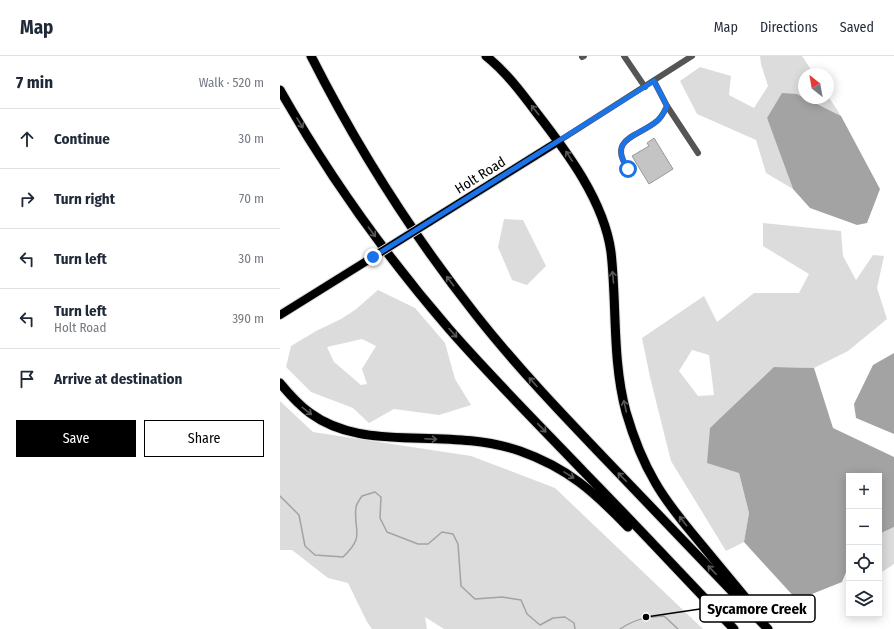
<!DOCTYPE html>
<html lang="en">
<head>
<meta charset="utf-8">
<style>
  :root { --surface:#fff; --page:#f2f2f3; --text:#1f2937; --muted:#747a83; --line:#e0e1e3; --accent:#000 }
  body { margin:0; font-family:"Fira Sans Condensed",sans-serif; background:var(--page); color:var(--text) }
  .controls { position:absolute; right:12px; bottom:12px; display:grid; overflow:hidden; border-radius:0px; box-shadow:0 2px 10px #0003 }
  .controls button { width:36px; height:36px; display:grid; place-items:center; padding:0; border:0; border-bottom:1px solid var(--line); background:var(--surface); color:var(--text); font:20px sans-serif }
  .compass { position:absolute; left:518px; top:12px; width:36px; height:36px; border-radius:50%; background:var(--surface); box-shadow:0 2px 10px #0003; rotate:329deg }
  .stop { position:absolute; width:12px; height:12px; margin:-9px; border:3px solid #1a73e8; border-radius:50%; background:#fff }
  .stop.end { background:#1a73e8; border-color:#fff; box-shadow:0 1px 4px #0008 }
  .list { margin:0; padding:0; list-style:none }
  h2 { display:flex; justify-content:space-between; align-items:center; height:52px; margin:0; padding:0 16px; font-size:17px }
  h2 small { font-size:13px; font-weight:400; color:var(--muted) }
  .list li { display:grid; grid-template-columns:26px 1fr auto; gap:12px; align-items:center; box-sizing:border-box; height:60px; padding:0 16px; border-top:1px solid var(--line) }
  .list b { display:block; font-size:15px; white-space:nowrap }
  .list p { margin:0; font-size:13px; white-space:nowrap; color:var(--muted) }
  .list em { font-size:13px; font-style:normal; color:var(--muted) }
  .actions { display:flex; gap:8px; padding:12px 16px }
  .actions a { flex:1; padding:9px 0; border:1px solid var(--accent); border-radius:0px; text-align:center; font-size:14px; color:var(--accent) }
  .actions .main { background:var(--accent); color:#fff }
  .icon { flex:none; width:22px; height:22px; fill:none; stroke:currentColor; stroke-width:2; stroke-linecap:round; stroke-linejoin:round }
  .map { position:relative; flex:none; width:614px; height:573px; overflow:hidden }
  header { display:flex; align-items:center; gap:24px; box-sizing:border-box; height:56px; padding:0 20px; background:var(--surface); border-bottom:1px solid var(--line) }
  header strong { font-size:19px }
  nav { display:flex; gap:22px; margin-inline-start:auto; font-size:14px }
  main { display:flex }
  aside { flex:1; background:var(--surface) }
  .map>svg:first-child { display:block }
</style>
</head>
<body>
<header>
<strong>Map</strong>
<nav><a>Map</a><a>Directions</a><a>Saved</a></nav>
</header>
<main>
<aside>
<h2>7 min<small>Walk · 520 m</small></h2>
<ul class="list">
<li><svg class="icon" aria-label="ahead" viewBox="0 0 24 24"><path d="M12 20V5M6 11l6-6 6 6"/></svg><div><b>Continue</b></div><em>30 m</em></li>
<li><svg class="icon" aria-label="right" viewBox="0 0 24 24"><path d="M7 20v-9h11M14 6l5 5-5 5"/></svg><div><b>Turn right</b></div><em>70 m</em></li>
<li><svg class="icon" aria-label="left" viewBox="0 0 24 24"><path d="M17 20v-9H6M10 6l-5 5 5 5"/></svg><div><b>Turn left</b></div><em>30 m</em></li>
<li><svg class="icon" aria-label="left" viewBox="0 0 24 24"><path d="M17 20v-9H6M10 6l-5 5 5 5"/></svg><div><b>Turn left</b><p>Holt Road</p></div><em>390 m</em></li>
<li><svg class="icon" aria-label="arrive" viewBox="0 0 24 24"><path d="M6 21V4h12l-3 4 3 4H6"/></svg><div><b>Arrive at destination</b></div></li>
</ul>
<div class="actions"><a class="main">Save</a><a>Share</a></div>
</aside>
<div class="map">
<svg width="614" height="573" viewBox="0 0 614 573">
  <rect width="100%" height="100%" fill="#fff"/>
  <g fill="#dcdcdc" fill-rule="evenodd">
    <path d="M 480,0 L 522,0 L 534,18 L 524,18 L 524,41 L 517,38 L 487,62 L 513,133 L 486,117 L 476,84 L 417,58 L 400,25 L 420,11 L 451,20 L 449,39 L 474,52 L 488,30 L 481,8 Z"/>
    <path d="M 548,40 L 561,60 L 525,42 L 548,42 Z"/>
    <path d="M 224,163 L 243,164 L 266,210 L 247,229 L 232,224 L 218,191 Z"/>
    <path d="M 483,167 L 561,175 L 563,200 L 576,224 L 593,199 L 604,200 L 597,232 L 607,263 L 568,295 L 534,312 L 494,311 L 459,417 L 469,457 L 464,486 L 446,495 L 391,405 L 370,321 L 362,282 L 424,240 L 437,266 L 474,237 L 519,237 L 529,218 L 483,190 ZM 412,294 L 429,299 L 434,339 L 418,340 L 399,315 Z"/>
    <path d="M 98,234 L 135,252 L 165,287 L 175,323 L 191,349 L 159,359 L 114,353 L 89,367 L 73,352 L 31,336 L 6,311 L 11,290 L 36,275 L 61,263 L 75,254 ZM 82,283 L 96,290 L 82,313 L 87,328 L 81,329 L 54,306 L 47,291 Z"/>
    <path d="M 0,345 L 33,376 L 191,400 L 275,432 L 423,573 L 164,573 L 145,561 L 147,573 L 92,573 L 87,566 L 68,527 L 48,522 L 12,494 L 0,494 Z"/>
    <path d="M 614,471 L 614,508 L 599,518 L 599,478 Z"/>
  </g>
  <g fill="#a3a3a3">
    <path d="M 502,37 L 517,38 L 561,60 L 600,133 L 587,167 L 577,169 L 530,152 L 513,133 L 487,62 Z"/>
    <path d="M 614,297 L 614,378 L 576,362 L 574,348 L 593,309 Z"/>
    <path d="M 494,311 L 534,312 L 553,372 L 614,401 L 614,471 L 599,478 L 599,420 L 569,420 L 569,509 L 562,526 L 517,544 L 464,486 L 469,457 L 459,417 L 427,407 L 430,372 Z"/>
  </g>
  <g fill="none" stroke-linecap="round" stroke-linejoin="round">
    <g stroke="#a3a3a3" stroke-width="1.5">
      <path d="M 0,440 L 19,459 L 25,490 L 35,499 L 63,501 C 86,479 73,476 76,451 C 77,447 80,443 82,440 L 95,436 L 101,441 L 100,462 L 107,476 L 138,488 L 148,488 L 162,476 L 173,478 L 178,488 L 181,530 L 195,543 L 222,541 L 241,544 L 247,558 L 260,569 L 273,562 L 285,561 L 294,567 L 295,573"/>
      <path d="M 340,573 C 355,563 366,561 384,560 L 398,573"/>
    </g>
  </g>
  <path fill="#c4c4c4" stroke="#999" d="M 374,82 L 393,113 L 369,128 L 352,100 L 369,90 L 367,87 Z"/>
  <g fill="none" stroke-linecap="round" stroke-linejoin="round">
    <g stroke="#dbdbdb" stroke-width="10">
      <g id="major">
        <path d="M 149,166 L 279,85"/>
        <path d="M 0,259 L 93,201"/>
      </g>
    </g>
    <g stroke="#dbdbdb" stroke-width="11">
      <g id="highway">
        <path d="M 31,0 C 77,91 132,178 196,259 C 237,311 283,359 329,407 C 382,463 435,518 488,573"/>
        <path d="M 206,0 C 226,16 241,36 256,56 C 287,96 324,145 331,196 C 337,249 332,304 346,356 C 353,380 362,404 375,426 C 385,444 398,460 412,477 C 431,500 451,524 470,547"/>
        <path d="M 0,34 C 48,119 106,200 170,274 C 213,323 259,369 304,416 C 355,468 404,521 454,573"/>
        <path d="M 0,327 C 9,338 19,349 30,357 C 60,379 96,381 132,382 C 167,383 206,383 240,395 C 288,412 314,436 348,471"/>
      </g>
    </g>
    <g stroke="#555" stroke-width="6">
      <path d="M 344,0 L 365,31"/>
      <path d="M 302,1 L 304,0"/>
      <path d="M 387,50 L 418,97"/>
      <path d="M 279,85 L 412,0"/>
      <path d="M 348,113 C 327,82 358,81 377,65 C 382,61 384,56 387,50 L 374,25"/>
    </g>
    <use href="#major" stroke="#000" stroke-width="8"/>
    <use href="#highway" stroke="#000" stroke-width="9"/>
    <g stroke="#dbdbdb" stroke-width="10" stroke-linecap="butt">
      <path id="major-bridge" d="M 93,201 L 149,166"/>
    </g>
    <use href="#major-bridge" stroke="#000" stroke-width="8"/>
  </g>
  <defs><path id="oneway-shaft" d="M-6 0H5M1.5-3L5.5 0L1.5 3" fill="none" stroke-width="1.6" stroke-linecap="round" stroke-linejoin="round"/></defs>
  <g stroke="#595959">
    <use href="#oneway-shaft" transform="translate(255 54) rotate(-128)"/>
    <use href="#oneway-shaft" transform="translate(20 67) rotate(59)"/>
    <use href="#oneway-shaft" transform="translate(289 100) rotate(-123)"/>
    <use href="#oneway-shaft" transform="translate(92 176) rotate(53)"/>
    <use href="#oneway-shaft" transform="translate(333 221) rotate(-95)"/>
    <use href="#oneway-shaft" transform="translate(170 225) rotate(-127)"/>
    <use href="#oneway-shaft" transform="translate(173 277) rotate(48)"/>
    <use href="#oneway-shaft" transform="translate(253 326) rotate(-132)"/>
    <use href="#oneway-shaft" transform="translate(345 350) rotate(-103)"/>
    <use href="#oneway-shaft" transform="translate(27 355) rotate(38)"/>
    <use href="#oneway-shaft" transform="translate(262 372) rotate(46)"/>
    <use href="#oneway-shaft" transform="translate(151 383) rotate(3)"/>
    <use href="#oneway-shaft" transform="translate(289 419) rotate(32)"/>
    <use href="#oneway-shaft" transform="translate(342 421) rotate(-134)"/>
    <use href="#oneway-shaft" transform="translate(403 465) rotate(-128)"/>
    <use href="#oneway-shaft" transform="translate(432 514) rotate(-134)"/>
  </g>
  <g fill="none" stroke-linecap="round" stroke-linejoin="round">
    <path stroke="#1a73e8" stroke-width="5" d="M 93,201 L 374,25 L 387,50 C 384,56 382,61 377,65 C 358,81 327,82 348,113"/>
  </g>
  <g text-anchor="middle" stroke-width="3" stroke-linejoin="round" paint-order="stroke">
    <g font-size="14" fill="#000" stroke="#fff">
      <text transform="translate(200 119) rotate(-32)" y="5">Holt Road</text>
    </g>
  </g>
  <path fill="none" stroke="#000" stroke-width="1.5" d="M366 561L420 553"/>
  <circle fill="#000" stroke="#fff" stroke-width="1.5" cx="366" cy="561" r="4"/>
  <rect fill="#fff" stroke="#000" stroke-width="1.5" x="420" y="539" width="115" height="27" rx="4"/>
  <g font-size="15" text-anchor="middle" font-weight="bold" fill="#000">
    <text x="477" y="558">Sycamore Creek</text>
  </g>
</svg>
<div class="controls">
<button>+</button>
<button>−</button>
<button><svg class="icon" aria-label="locate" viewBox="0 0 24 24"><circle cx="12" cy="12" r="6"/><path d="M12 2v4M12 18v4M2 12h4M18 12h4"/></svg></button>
<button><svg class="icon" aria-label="layers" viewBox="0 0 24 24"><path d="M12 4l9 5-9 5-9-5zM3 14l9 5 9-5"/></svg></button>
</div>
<svg class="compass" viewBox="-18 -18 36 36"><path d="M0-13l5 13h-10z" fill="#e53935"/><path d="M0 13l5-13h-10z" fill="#747a83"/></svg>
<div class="stop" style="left:348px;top:113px"></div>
<div class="stop end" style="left:93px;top:201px"></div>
</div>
</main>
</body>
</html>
